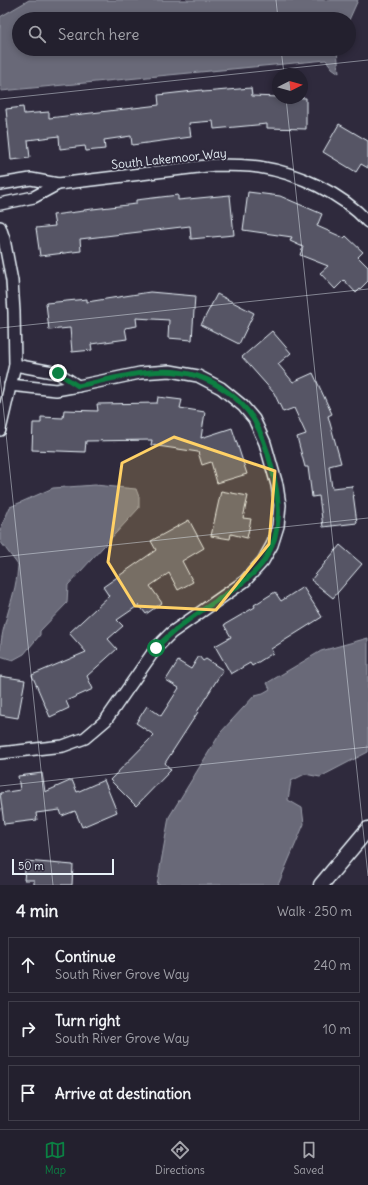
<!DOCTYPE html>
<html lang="en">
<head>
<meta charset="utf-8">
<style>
  :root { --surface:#23202e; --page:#2f2d3a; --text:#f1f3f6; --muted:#a3a3aa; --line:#403e4a; --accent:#0b8043 }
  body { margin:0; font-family:Delius,sans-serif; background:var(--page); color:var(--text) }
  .compass { position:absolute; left:272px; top:68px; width:36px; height:36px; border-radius:50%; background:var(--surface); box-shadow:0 2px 6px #0003; rotate:84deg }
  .scale { position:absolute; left:12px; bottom:10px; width:102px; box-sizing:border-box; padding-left:4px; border:2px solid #e8f1f8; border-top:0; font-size:11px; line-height:14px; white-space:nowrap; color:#e8f1f8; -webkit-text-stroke:3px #2f2a3d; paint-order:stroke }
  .stop { position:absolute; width:12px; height:12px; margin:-9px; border:3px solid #0b8043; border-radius:50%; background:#fff }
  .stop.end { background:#0b8043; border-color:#fff; box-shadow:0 1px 4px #0008 }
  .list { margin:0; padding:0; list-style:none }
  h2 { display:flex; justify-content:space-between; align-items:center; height:52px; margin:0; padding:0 16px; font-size:17px }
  h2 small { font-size:13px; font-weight:400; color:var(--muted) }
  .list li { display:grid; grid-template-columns:26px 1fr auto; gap:12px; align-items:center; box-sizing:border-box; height:56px; margin:0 8px 8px; padding:0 8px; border:1px solid var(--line); border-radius:0px }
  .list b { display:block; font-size:15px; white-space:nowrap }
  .list p { margin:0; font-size:13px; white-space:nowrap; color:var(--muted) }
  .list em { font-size:13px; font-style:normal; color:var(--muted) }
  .icon { flex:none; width:22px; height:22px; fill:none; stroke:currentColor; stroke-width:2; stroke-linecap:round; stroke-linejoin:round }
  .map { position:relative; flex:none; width:368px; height:885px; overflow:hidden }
  .search { position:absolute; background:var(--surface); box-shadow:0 2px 6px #0003; left:12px; right:12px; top:12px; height:44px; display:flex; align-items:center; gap:10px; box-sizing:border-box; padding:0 14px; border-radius:22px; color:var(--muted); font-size:15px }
  .sheet { height:244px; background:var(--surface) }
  nav { display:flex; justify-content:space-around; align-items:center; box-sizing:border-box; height:56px; border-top:1px solid var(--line); background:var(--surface); font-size:11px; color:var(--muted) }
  nav a { display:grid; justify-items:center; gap:2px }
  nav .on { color:var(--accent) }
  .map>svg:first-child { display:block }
</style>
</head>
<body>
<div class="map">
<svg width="368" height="885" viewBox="0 0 368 885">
  <rect width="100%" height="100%" fill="#2f2a3d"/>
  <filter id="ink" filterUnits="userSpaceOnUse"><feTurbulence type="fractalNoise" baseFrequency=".025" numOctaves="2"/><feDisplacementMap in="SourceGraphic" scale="8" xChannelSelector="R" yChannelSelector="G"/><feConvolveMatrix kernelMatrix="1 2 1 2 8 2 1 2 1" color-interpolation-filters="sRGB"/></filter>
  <g filter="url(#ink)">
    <g fill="#696978" stroke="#9c9fab">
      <path d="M 29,0 L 358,0 L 349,20 L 19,19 L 19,49 L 337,49 L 339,73 L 332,68 L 326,60 L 1,91 L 0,83 L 0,17 Z"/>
      <path d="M 95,485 L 136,489 L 139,497 L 139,508 L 68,585 L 67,603 L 40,631 L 40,635 L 24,654 L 13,660 L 0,656 C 0,624 17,596 18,565 L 0,541 L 0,530 L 10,507 L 53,488 Z"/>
      <path d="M 368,638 L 368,752 L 320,777 L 305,774 L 291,781 L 288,800 L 302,808 L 304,824 L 278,885 L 157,885 L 169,817 L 221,732 L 255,695 L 263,693 L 270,689 L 267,683 L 321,651 Z"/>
    </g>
    <g fill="#575565" stroke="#e8f1f8">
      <path d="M 251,88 L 252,96 L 306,98 L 306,129 L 267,128 L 267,124 L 214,129 L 213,121 L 189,123 L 191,137 L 132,145 L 131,136 L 104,140 L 105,149 L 86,151 L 85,146 L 60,149 L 59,136 L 28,140 L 30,158 L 11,160 L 6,109 L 23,107 L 24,114 L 49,112 L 49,118 L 159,105 L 158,95 L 202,90 L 203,92 Z"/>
      <path d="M 339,124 L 368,141 L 368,168 L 361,164 L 356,172 L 323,152 Z"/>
      <path d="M 248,192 L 280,196 L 322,214 L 317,226 L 344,238 L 346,236 L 363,252 L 358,257 L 368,267 L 368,281 L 356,293 L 344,280 L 335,289 L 320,273 L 328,266 L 300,255 L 303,247 L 290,241 L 292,237 L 243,230 Z"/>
      <path d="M 178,195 L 178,200 L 230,195 L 234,235 L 191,239 L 190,226 L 80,239 L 81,251 L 40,256 L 36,228 L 55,226 L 53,215 L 84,211 L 84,210 L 136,204 L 136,200 Z"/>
      <path d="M 150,292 L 195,296 L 192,340 L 168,338 L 169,320 L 136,318 L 137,326 L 125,328 L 127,339 L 91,344 L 92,350 L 72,352 L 70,328 L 49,330 L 46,303 L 87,299 L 87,302 Z"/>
      <path d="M 217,294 L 254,313 L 239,344 L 201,325 Z"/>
      <path d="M 272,331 L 291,353 L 278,364 L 293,382 L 313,373 L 332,414 L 328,416 L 341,463 L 329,466 L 332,488 L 352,486 L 357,523 L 323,527 L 319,496 L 312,497 L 308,467 L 305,467 L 297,437 L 306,434 L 294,408 L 283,412 L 274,393 L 242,357 Z"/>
      <path d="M 158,397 L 182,400 L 180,408 L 205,412 L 201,438 L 232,428 L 247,474 L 217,483 L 211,462 L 202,465 L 198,452 L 151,445 L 152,440 L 86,441 L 85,452 L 32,450 L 33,423 L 41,423 L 41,417 L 63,418 L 64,410 L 98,411 L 97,404 L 157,403 Z"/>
      <path d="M 221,491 L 248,496 L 243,518 L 251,519 L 247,538 L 231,534 L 230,539 L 211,536 Z"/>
      <path d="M 189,520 L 204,548 L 182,561 L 193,582 L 178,590 L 169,573 L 150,586 L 162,603 L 146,614 L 139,605 L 117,620 L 123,626 L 108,639 L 117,649 L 87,676 L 93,689 L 66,701 L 69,708 L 50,717 L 32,675 L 86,652 L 69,633 L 109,596 L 103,587 L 156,550 L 151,541 Z"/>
      <path d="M 340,545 L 362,564 L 333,598 L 311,580 Z"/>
      <path d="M 303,587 L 322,617 L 271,649 L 273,653 L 252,666 L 250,663 L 231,674 L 215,646 L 231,637 L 224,625 L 255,607 L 254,605 L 275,592 L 281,601 Z"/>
      <path d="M 199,656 L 203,661 L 206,659 L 223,670 L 197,712 L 198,712 L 165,763 L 171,770 L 136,806 L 110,780 L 154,735 L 136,723 L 147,706 L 161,716 L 179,688 L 166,680 L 178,661 L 191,669 Z"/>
      <path d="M 0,676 L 25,680 L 18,718 L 0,715 Z"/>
      <path d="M 42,773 L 45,792 L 72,780 L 77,792 L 104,780 L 117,812 L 82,827 L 75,811 L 62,816 L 60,810 L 36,813 L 37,820 L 4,824 L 0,793 L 20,790 L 18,776 Z"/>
      <path d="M 26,861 L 73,865 L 72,885 L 34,885 L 34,880 L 24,880 Z"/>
    </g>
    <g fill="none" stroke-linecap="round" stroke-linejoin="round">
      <g stroke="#e8f1f8" stroke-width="14">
        <g id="minor">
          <path d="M 0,184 L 31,179 L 58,184 L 34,197 L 0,204"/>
          <path d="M 58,184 L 215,165 C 230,165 244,165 259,167 C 298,173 341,193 368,222"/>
          <path d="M 0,227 L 4,239 L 12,281 L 14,312 L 15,365 L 0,430"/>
          <path d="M 10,385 L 56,390 L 78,386 L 58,373 L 15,365"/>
          <path d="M 0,753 L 63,746 L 85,738 L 106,720 L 156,648 L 171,633 L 245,581 L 263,561 L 272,545 L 278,526 L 280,505 L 277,485 L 265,443 L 254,419 L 243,406 L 221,388 L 198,376 L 170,371 L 140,373 L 78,386"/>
        </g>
      </g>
      <g stroke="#e8f1f8" stroke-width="17">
        <path id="tertiary" d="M 321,885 L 368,829"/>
      </g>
      <use href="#minor" stroke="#2f2a3d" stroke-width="11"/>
      <use href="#tertiary" stroke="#2f2a3d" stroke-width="14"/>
    </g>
  </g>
  <g fill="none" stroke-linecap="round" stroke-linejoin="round" filter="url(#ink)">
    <path stroke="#0b8043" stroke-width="5" d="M 58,373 L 78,386 C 117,378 158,364 197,376 C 219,383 242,400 254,420 C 262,434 267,449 271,465 C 280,499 284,530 264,561 C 251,579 231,591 213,603 C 192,617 173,630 156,648"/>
  </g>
  <path fill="#ffd166" fill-opacity="0.2" stroke="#ffd166" stroke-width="3" stroke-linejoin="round" d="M 174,437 L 275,471 L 269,544 L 216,610 L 135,606 L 108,562 L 122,463 Z"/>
  <path fill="none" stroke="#e8f1f8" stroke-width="1" stroke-opacity="0.45" d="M 276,0 L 278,19M 281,49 L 284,74M 286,98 L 368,876M 0,99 L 368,60M 0,328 L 368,289M 0,376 L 53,885M 0,557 L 368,518M 0,786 L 368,747"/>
  <g text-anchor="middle" stroke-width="4" stroke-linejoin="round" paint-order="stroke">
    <g font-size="12" fill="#e8f1f8" stroke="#2f2a3d">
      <text transform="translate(169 159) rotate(-6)" y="4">South Lakemoor Way</text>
    </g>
  </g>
</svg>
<svg class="compass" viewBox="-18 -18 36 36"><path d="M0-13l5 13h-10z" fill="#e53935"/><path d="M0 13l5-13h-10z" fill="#a3a3aa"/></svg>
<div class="scale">50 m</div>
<div class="stop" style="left:156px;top:648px"></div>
<div class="stop end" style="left:58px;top:373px"></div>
<div class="search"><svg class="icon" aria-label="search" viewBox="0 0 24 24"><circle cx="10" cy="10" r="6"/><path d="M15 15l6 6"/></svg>Search here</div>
</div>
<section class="sheet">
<h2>4 min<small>Walk · 250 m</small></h2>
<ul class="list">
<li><svg class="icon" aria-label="ahead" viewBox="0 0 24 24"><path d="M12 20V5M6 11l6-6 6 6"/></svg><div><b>Continue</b><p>South River Grove Way</p></div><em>240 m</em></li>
<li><svg class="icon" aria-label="right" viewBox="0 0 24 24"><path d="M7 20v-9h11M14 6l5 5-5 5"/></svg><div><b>Turn right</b><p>South River Grove Way</p></div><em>10 m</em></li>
<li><svg class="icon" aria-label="arrive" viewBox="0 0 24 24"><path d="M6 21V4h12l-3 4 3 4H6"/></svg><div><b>Arrive at destination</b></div></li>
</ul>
</section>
<nav>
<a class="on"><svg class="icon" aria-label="map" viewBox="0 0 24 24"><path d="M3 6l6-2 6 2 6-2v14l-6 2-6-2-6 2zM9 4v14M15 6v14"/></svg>Map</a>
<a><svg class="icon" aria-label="directions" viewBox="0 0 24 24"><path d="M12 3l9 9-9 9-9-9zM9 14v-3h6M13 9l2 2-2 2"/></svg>Directions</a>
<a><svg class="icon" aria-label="saved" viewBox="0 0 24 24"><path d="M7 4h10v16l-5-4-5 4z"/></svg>Saved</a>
</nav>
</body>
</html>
